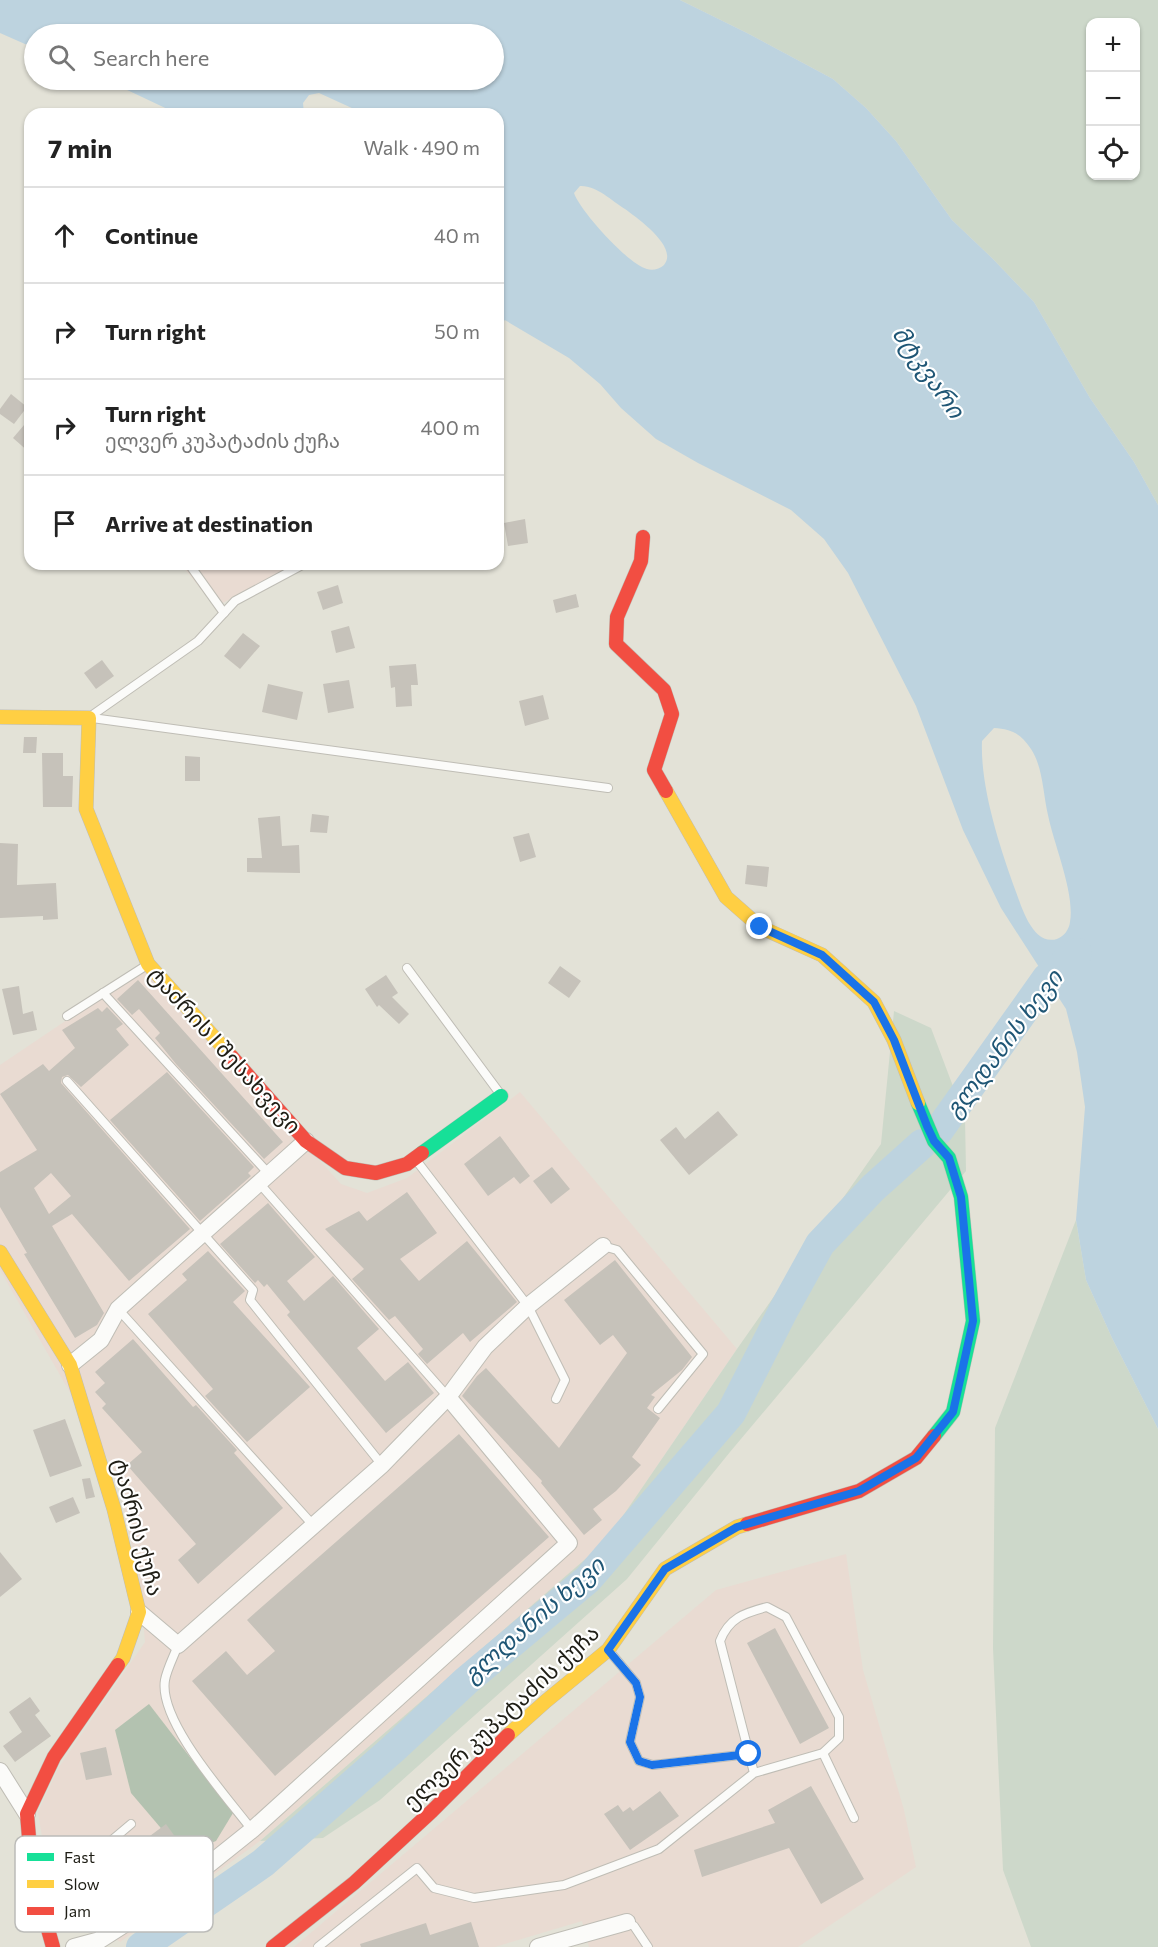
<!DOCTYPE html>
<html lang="en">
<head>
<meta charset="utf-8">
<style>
  :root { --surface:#fff; --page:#f6f6f6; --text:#222; --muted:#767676; --line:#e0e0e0 }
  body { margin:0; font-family:Commissioner,"Noto Sans Georgian",sans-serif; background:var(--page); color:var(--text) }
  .controls { position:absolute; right:18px; top:18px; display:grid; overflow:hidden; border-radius:12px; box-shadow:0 2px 4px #0004 }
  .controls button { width:54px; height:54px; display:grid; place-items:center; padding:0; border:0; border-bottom:2px solid var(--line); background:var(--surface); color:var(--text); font:30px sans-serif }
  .stop { position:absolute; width:18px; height:18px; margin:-14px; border:4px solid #1a73e8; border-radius:50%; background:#fff }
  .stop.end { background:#1a73e8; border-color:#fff; box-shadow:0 2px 6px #0008 }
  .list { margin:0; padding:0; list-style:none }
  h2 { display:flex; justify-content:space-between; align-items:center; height:78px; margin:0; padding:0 24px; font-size:26px }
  h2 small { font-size:20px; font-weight:400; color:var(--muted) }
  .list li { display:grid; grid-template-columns:39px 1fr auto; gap:18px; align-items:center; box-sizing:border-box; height:96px; padding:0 24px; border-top:2px solid var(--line) }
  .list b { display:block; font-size:22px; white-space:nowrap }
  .list p { margin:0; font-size:20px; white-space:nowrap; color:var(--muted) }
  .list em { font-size:20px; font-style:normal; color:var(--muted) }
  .icon { flex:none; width:33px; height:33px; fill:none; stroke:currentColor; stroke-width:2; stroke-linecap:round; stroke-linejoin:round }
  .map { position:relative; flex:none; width:1158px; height:1947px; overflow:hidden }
  .search { position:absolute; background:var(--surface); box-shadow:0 2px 4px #0004; left:24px; top:24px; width:480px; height:66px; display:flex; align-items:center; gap:15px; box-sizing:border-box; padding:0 21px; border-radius:33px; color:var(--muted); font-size:22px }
  .panel { position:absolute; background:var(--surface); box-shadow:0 2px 4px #0004; left:24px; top:108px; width:480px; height:462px; border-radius:18px }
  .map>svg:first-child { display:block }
</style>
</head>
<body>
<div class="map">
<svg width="1158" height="1947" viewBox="0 0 1158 1947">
  <rect width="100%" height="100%" fill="#e3e2d7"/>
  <g fill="#e9dbd2">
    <path d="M 181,564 L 297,564 L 215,607 Z"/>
    <path d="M 144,968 L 341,1184 L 367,1193 L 407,1178 L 520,1092 L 737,1349 L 605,1542 L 260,1841 L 120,1942 L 49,1880 L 38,1812 L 59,1767 L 145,1642 L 140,1585 L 117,1475 L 0,1270 L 0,1065 Z"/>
    <path d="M 846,1554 L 863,1670 L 904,1810 L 916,1867 L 798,1947 L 589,1947 L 582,1921 L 495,1947 L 294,1947 L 716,1590 Z"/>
  </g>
  <g fill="#cdd8ca" fill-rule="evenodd">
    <path d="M 680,0 L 1158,0 L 1158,505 L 1134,462 L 1090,398 L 1034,302 L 993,259 L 952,220 L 896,141 L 866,108 L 833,79 L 747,33 ZM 1090,22 L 1136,22 L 1136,176 L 1090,176 Z"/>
    <path d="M 894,1011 L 931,1028 L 965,1118 L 966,1171 L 730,1452 L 627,1579 L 380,1800 L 323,1838 L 260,1841 L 605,1542 L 737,1349 L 881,1144 Z"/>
    <path d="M 1076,1220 L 1086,1280 L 1112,1338 L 1158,1429 L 1158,1947 L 1031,1947 L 1003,1870 L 993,1648 L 995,1428 Z"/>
  </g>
  <path fill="#b3c2b0" d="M 149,1704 L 233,1813 L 216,1841 L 183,1854 L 131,1793 L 115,1730 Z"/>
  <path fill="#bdd3df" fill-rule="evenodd" d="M 0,0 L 680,0 L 747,33 L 833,79 L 866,108 L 896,141 L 952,220 L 993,259 L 1034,302 L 1090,398 L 1134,462 L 1158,505 L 1158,1429 L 1112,1338 L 1086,1280 L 1076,1220 L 1085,1107 L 1077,1052 L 1066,1009 L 1001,908 L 963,830 L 916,706 L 848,573 L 824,539 L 791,510 L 698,463 L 656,439 L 621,408 L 600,384 L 569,358 L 498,316 L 498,114 L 365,114 L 319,93 L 309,95 L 303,103 L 304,114 L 178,114 L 106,80 L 494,80 L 494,34 L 34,34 L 34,48 L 0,33 ZM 580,186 C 596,185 612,201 625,209 C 637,218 679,247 664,265 C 660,269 652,271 647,269 C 629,265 580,211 574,193 ZM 994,728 C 1012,729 1021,734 1031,749 C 1043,767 1043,794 1048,815 C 1054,845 1075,893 1070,922 C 1069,930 1064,936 1057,939 C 1033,946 1022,908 1016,892 C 1000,848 980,787 982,741 Z"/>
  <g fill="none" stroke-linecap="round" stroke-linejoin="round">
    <path stroke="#bdd3df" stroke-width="5" d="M 498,328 L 505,314"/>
    <g stroke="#bdd3df" stroke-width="30">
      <path d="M 939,1130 L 1047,978 L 1077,953"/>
      <path d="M 141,1947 L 263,1863 L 393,1749 L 466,1681 L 588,1579 L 731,1413 L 783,1311 L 820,1244 L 873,1188 L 922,1144"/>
    </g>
  </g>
  <g fill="#c6c2ba" fill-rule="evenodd">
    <path d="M 11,394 L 27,407 L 14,424 L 0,414 L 0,409 Z"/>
    <path d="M 30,418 L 30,453 L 13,438 Z"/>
    <path d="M 525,519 L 528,543 L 508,546 L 504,523 Z"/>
    <path d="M 338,585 L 343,603 L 323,610 L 317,592 Z"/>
    <path d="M 576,594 L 579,607 L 556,613 L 553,600 Z"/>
    <path d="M 349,626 L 355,648 L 336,653 L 331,631 Z"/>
    <path d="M 243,633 L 260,646 L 240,669 L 224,656 Z"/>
    <path d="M 102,660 L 114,676 L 96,689 L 84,673 Z"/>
    <path d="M 416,664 L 418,685 L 411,685 L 412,706 L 396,707 L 395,687 L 391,688 L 389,666 Z"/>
    <path d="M 349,680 L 354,708 L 328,713 L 323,684 Z"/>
    <path d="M 268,684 L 303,692 L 297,720 L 262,712 Z"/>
    <path d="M 543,695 L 549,719 L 525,726 L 519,701 Z"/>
    <path d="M 24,737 L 37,737 L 36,753 L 23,753 Z"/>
    <path d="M 42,753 L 63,753 L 63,776 L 73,776 L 72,807 L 43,807 Z"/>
    <path d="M 185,756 L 200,757 L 200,781 L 185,781 Z"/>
    <path d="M 312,814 L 329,816 L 327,833 L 310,832 Z"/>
    <path d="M 280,816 L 282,846 L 299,845 L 300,873 L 247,872 L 247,858 L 262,858 L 258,818 Z"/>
    <path d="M 529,833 L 536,857 L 520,862 L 513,837 Z"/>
    <path d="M 0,843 L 18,844 L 17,885 L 56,883 L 58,919 L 43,920 L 43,916 L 0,918 Z"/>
    <path d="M 747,865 L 769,867 L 767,887 L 745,884 Z"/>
    <path d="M 560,966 L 581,981 L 569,998 L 548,983 Z"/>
    <path d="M 386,975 L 398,993 L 392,997 L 409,1014 L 399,1024 L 379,1005 L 377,1007 L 365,989 Z"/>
    <path d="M 138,980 L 283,1142 L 264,1159 L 176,1064 L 155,1038 L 160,1033 L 139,1009 L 132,1015 L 117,999 Z"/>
    <path d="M 19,986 L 23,1014 L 33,1011 L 37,1030 L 13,1035 L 2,989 Z"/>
    <path d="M 107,1007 L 123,1024 L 116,1029 L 129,1045 L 81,1087 L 68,1075 L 62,1077 L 61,1083 L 190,1229 L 129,1281 L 72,1214 L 52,1226 L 104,1313 L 97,1325 L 75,1338 L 24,1254 L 27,1253 L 0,1207 L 0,1172 L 37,1150 L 0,1094 L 43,1064 L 49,1071 L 75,1048 L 62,1030 L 98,1008 L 102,1012 ZM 51,1173 L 71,1196 L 49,1214 L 34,1188 Z"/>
    <path d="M 167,1072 L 254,1167 L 248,1173 L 251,1176 L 200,1221 L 110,1120 Z"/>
    <path d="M 718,1111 L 738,1135 L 689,1175 L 660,1140 L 676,1127 L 685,1139 Z"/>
    <path d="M 500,1136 L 530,1176 L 520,1184 L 514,1177 L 488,1196 L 464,1164 Z"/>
    <path d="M 552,1167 L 570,1189 L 551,1204 L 533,1181 Z"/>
    <path d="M 407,1192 L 437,1233 L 400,1259 L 419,1281 L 467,1241 L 517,1302 L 470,1342 L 463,1333 L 427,1364 L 418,1354 L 423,1349 L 395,1316 L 389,1320 L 352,1279 L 364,1269 L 325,1229 L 359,1211 L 367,1221 Z"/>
    <path d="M 268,1203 L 315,1257 L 287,1281 L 304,1301 L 333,1276 L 379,1329 L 357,1348 L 385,1381 L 408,1362 L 434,1393 L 386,1433 L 287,1315 L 290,1312 L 267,1284 L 264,1287 L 258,1280 L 255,1283 L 220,1244 Z"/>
    <path d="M 208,1251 L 245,1291 L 233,1302 L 310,1387 L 247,1442 L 205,1396 L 213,1389 L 148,1314 L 187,1280 L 182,1274 Z"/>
    <path d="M 615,1260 L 692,1357 L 682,1370 L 651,1395 L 655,1397 L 647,1408 L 660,1418 L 632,1457 L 641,1465 L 616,1491 L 593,1509 L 602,1520 L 584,1535 L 541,1483 L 542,1481 L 462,1396 L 477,1376 L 486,1368 L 559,1448 L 627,1353 L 613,1335 L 600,1345 L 564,1300 Z"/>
    <path d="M 133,1339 L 193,1407 L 196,1405 L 237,1450 L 234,1453 L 283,1508 L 198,1584 L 178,1560 L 196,1544 L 127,1465 L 142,1452 L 102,1408 L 106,1404 L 95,1392 L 105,1383 L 95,1372 Z"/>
    <path d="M 65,1419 L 82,1466 L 50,1477 L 33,1430 Z"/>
    <path d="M 459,1434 L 549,1537 L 275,1776 L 192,1681 L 226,1651 L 247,1675 L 275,1651 L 247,1620 Z"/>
    <path d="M 90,1478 L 95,1497 L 86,1499 L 82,1479 Z"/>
    <path d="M 73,1497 L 80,1513 L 56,1523 L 49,1507 Z"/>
    <path d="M 0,1552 L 22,1579 L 0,1597 Z"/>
    <path d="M 775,1628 L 829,1728 L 800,1744 L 747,1643 Z"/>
    <path d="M 30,1697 L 40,1711 L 35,1715 L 51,1736 L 15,1762 L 3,1746 L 22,1732 L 9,1712 Z"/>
    <path d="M 106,1747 L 112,1775 L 86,1780 L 80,1753 Z"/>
    <path d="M 811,1786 L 864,1879 L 821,1904 L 789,1848 L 702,1877 L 694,1850 L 775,1823 L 768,1810 Z"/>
    <path d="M 660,1791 L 679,1816 L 630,1850 L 604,1814 L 618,1805 L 623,1812 L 630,1807 L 633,1811 Z"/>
    <path d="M 166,1824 L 194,1863 L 151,1894 L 123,1856 Z"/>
    <path d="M 471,1922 L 479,1947 L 361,1947 L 360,1944 L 426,1923 L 430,1935 Z"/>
  </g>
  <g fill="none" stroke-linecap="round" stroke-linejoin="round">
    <g stroke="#bfbdb5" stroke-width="10">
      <g id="lane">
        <path d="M 189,564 L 224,613"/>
        <path d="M 91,716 L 198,641 L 235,601 L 304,564"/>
        <path d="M 92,718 L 608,788"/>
        <path d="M 407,968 L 501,1095"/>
        <path d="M 103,993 L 269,1174"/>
        <path d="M 67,1016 L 147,965"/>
        <path d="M 67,1081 L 253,1290 L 250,1300 L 382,1465"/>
        <path d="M 416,1160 L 528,1306 L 565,1380 L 556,1399"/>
        <path d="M 259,1183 L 448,1397"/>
        <path d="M 603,1246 L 617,1250 L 703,1354 L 658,1409"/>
        <path d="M 118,1309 L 313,1525"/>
        <path d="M 178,1645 C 174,1656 167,1669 165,1680 C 158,1721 227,1797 252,1830"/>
        <path d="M 610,1652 L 636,1683 L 640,1697 L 630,1742 L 639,1761 L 653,1765 L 749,1754"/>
        <path d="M 823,1753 L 854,1818"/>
        <path d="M 627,1922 L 634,1926 L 648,1947"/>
        <path d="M 100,1939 L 99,1885 L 112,1840 L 131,1824"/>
        <path d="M 318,1947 L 417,1868 L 434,1888 L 474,1898 L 564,1885 L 659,1849 L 754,1773 L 823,1753 L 839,1738 L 839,1717 L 786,1617 L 767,1607 C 744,1613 729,1618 720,1641 L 754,1773"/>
      </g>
    </g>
    <g stroke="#bfbdb5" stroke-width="18">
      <g id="street">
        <path d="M 70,1365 L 101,1340 L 118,1309 L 306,1141"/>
        <path d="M 139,1612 L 178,1645 L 382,1465 L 448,1397 L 485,1347 L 528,1306 L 603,1246"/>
        <path d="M 0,1771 L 27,1814"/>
        <path d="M 74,1947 L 100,1940 L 172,1894 L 252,1830 L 569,1543 L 448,1397"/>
        <path d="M 538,1947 L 627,1922"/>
      </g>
    </g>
    <g stroke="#bfbdb5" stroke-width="15">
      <g id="fast">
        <path d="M 918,1103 L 934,1141 L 949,1158 L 961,1197 L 973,1321 L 953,1412 L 934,1436"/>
        <path d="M 422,1153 L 501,1096"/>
      </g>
    </g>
    <g stroke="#bfbdb5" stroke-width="15">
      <g id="slow">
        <path d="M 0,717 L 89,718 L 86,809 L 148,964 L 231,1056"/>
        <path d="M 666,791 L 726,897 L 760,927 L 822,955 L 874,1002 L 894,1040 L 918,1103"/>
        <path d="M 0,1252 L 70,1365 L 114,1509 L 139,1612 L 123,1658 L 118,1665"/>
        <path d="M 508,1735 L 546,1701 L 608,1650 L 665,1569 L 737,1527 L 747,1524"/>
      </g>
    </g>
    <g stroke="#bfbdb5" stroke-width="15">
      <g id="jam">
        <path d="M 643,537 L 641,561 L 617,617 L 616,644 L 664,690 L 672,714 L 654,770 L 666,791"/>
        <path d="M 231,1056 L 306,1141 L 345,1168 L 376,1173 L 407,1164 L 422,1153"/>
        <path d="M 747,1524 L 859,1491 L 916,1458 L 934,1436"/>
        <path d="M 53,1947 L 32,1873 L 27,1814 L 54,1757 L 118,1665"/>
        <path d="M 273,1947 L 354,1883 L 432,1811 L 508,1735"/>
      </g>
    </g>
    <use href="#lane" stroke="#fbfbf9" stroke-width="8"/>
    <use href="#street" stroke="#fbfbf9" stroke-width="16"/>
    <use href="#fast" stroke="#16e098" stroke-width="14"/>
    <use href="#slow" stroke="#ffcf43" stroke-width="14"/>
    <use href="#jam" stroke="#f24e42" stroke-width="14"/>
  </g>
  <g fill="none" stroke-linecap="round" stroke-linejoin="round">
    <path stroke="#1a73e8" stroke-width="8" d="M 749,1754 L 652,1765 L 639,1761 L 630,1742 L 640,1697 L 636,1683 L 608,1650 L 665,1569 L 737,1527 L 859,1491 L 916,1458 L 953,1412 L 973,1321 L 961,1197 L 949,1158 L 934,1141 L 927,1126 L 894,1040 L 874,1002 L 822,955 L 760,927"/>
  </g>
  <g text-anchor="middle" stroke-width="4.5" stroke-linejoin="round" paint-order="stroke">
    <g font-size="22" fill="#1f1e16" stroke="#fff">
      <text transform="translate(225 1050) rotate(48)" y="8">ტაძრის I შესახვევი</text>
      <text transform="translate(138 1527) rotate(75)" y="8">ტაძრის ქუჩა</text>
      <text transform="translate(501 1717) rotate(-43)" y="8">ელვერ კუპატაძის ქუჩა</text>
    </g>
    <g font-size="24" font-style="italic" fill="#1f5675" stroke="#fff">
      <text transform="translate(928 372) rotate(55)" y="8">მტკვარი</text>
      <text transform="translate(1004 1044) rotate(-53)" y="8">გლდანის ხევი</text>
      <text transform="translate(534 1620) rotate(-41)" y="8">გლდანის ხევი</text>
    </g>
  </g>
  <rect x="15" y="1836" width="198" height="96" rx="9" fill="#fff" stroke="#bcbcb9" stroke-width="1.5"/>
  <rect x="27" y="1853" width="27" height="8" fill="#16e098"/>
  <rect x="27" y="1880" width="27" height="8" fill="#ffcf43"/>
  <rect x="27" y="1907" width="27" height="8" fill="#f24e42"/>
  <g font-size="16" fill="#1f1e16">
    <text x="64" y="1863">Fast</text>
    <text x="64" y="1890">Slow</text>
    <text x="64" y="1917">Jam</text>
  </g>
</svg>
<div class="controls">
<button>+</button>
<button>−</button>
<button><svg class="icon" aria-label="locate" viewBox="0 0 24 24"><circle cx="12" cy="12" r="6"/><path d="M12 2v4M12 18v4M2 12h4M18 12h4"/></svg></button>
</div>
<div class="stop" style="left:749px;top:1754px"></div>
<div class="stop end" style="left:760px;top:927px"></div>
<div class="search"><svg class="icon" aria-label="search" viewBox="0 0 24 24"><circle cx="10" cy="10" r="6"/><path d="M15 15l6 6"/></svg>Search here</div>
<section class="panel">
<h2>7 min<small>Walk · 490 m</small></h2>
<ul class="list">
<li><svg class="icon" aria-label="ahead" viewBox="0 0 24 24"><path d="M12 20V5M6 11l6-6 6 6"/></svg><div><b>Continue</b></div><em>40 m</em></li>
<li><svg class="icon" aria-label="right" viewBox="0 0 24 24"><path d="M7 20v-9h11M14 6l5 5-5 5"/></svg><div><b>Turn right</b></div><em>50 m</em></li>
<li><svg class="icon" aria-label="right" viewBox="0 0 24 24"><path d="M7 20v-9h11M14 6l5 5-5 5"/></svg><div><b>Turn right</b><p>ელვერ კუპატაძის ქუჩა</p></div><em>400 m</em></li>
<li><svg class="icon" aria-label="arrive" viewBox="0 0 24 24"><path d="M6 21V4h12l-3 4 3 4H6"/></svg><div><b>Arrive at destination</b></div></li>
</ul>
</section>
</div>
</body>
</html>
